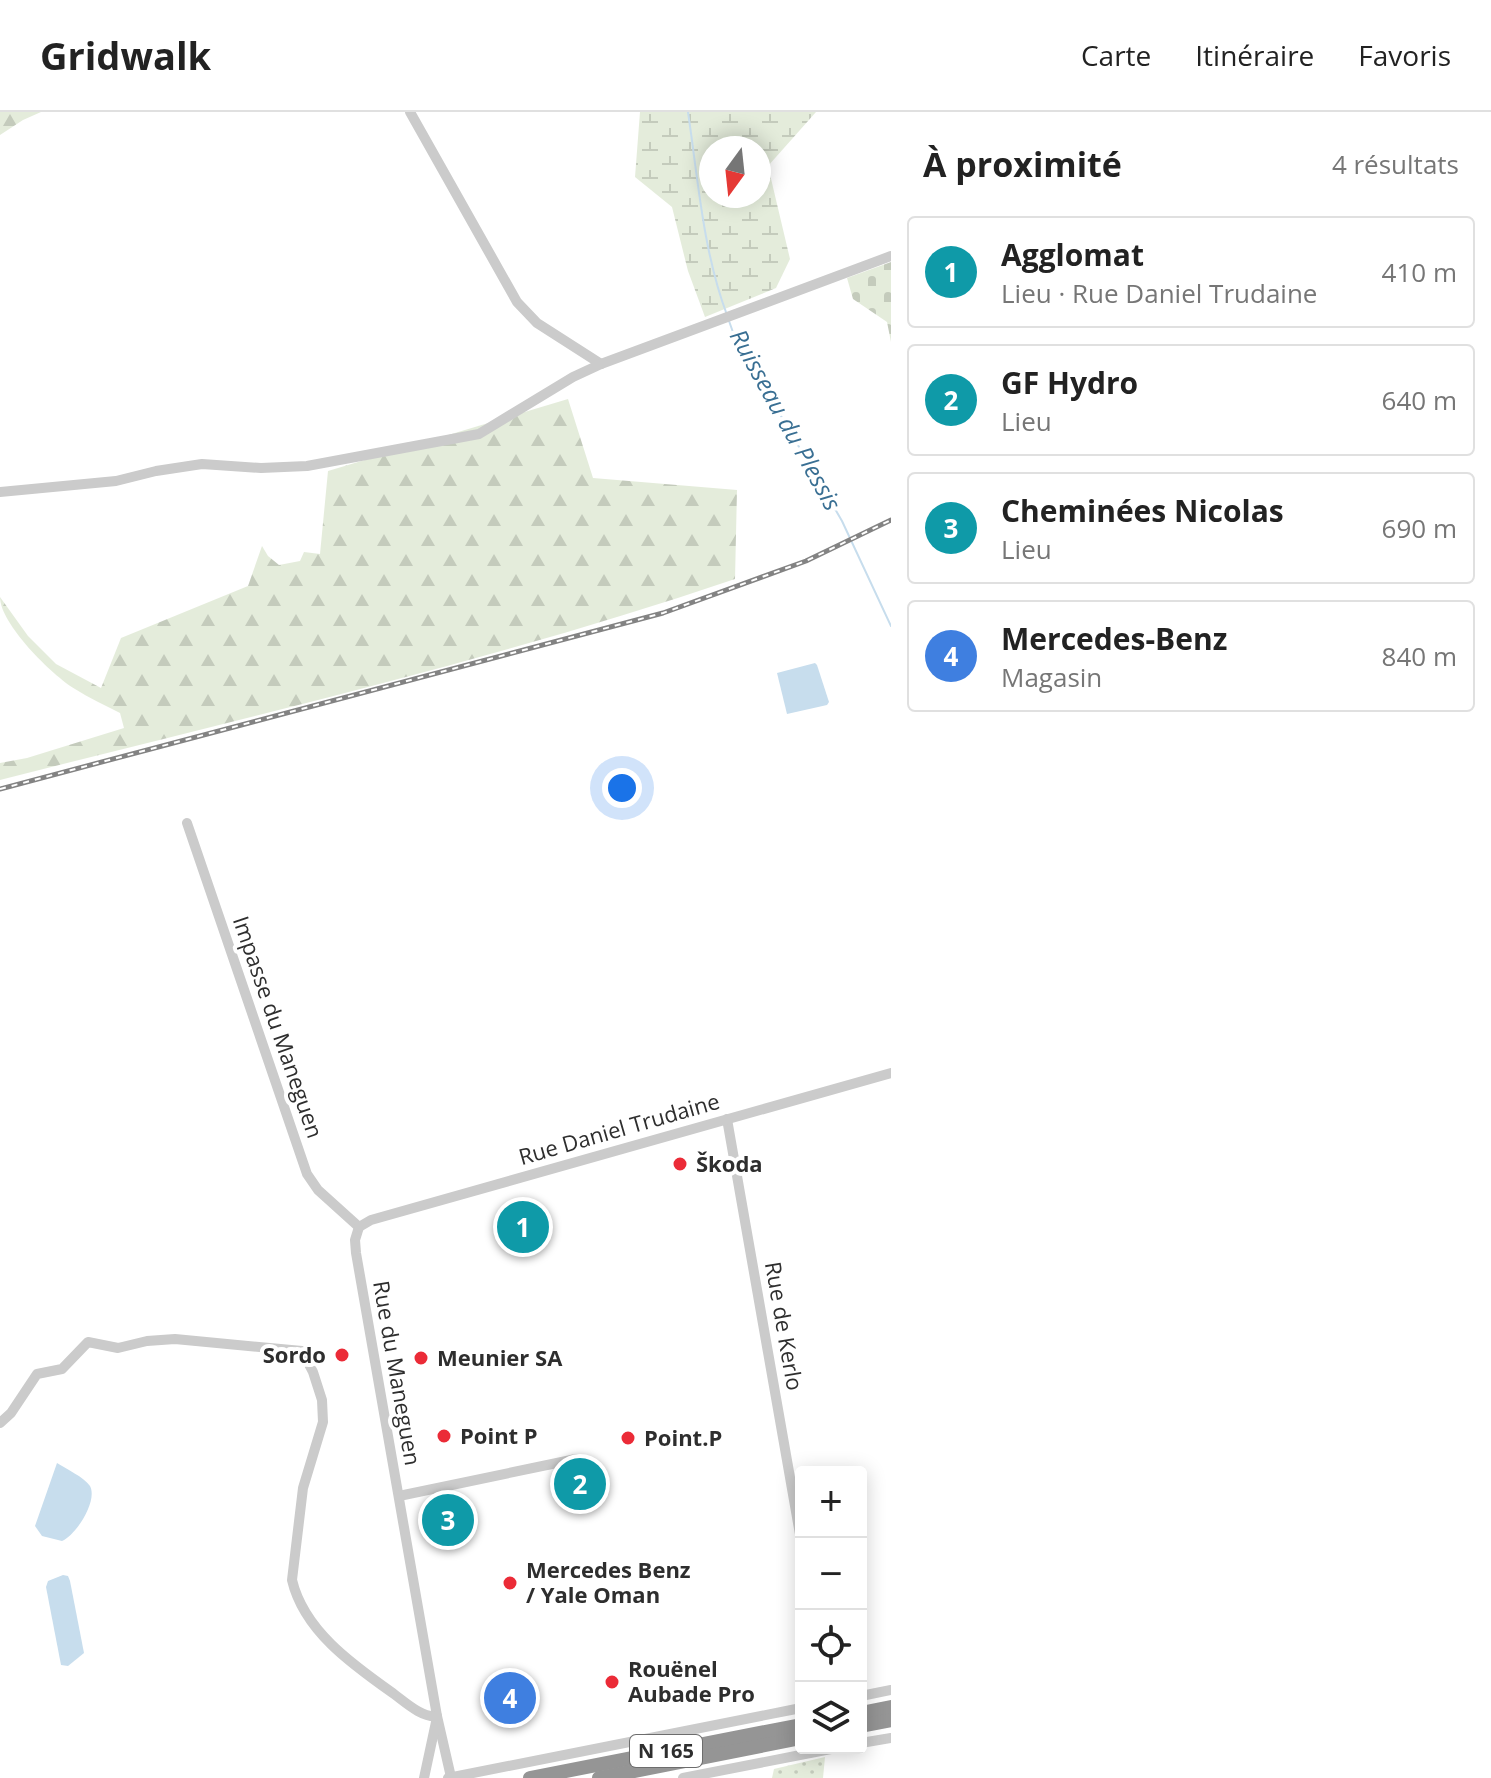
<!DOCTYPE html>
<html lang="fr">
<head>
<meta charset="utf-8">
<style>
  :root { --surface:#fff; --page:#f2f2f2; --text:#222; --muted:#767676; --line:#e0e0e0; --accent:#7c3aed }
  body { margin:0; font-family:"Open Sans",sans-serif; background:var(--page); color:var(--text) }
  .controls { position:absolute; right:24px; bottom:24px; display:grid; overflow:hidden; border-radius:8px; box-shadow:0 4px 20px #0003 }
  .controls button { width:72px; height:72px; display:grid; place-items:center; padding:0; border:0; border-bottom:2px solid var(--line); background:var(--surface); color:var(--text); font:40px sans-serif }
  .compass { position:absolute; left:699px; top:24px; width:72px; height:72px; border-radius:50%; background:var(--surface); box-shadow:0 4px 20px #0003; rotate:195deg }
  .you { position:absolute; left:622px; top:676px; width:28px; height:28px; margin:-20px; border:6px solid #fff; border-radius:50%; background:#1a73e8; box-shadow:0 0 0 12px #1a73e833 }
  .badge { display:grid; place-items:center; width:52px; height:52px; border-radius:50%; background:var(--accent); color:#fff; font-size:26px; font-weight:700 }
  .pin { position:absolute; translate:-50% -50%; border:4px solid #fff; box-shadow:0 2px 8px #0006 }
  .list { margin:0; padding:0; list-style:none }
  h2 { display:flex; justify-content:space-between; align-items:center; height:104px; margin:0; padding:0 32px; font-size:34px }
  h2 small { font-size:26px; font-weight:400; color:var(--muted) }
  .list li { display:grid; grid-template-columns:52px 1fr auto; gap:24px; align-items:center; box-sizing:border-box; height:112px; margin:0 16px 16px; padding:0 16px; border:2px solid var(--line); border-radius:8px }
  .list b { display:block; font-size:30px; white-space:nowrap }
  .list p { margin:0; font-size:26px; white-space:nowrap; color:var(--muted) }
  .list em { font-size:26px; font-style:normal; color:var(--muted) }
  .icon { flex:none; width:44px; height:44px; fill:none; stroke:currentColor; stroke-width:2; stroke-linecap:round; stroke-linejoin:round }
  .map { position:relative; flex:none; width:891px; height:1666px; overflow:hidden }
  header { display:flex; align-items:center; gap:48px; box-sizing:border-box; height:112px; padding:0 40px; background:var(--surface); border-bottom:2px solid var(--line) }
  header strong { font-size:38px }
  nav { display:flex; gap:44px; margin-inline-start:auto; font-size:28px }
  main { display:flex }
  aside { flex:1; background:var(--surface) }
  .map>svg:first-child { display:block }
</style>
</head>
<body>
<header>
<strong>Gridwalk</strong>
<nav><a>Carte</a><a>Itinéraire</a><a>Favoris</a></nav>
</header>
<main>
<div class="map">
<svg width="891" height="1666" viewBox="0 0 891 1666">
  <defs>
    <pattern id="grass-dots" width="8" height="8" patternUnits="userSpaceOnUse" patternTransform="scale(2)"><rect width="8" height="8" fill="#e4ecdb"/><path d="M2 2h.1M6 6h.1" fill="none" stroke="#c4cbbc" stroke-width="1.8" stroke-linecap="round"/></pattern>
    <pattern id="forest-firs" width="22" height="20" patternUnits="userSpaceOnUse" patternTransform="scale(2)"><rect width="22" height="20" fill="#e4ecdb"/><path d="M5 1l3.5 6h-7zM16 11l3.5 6h-7z" fill="#c4cbbc"/></pattern>
    <pattern id="wetland-marsh" width="20" height="14" patternUnits="userSpaceOnUse" patternTransform="scale(2)"><rect width="20" height="14" fill="#e4ecdb"/><path d="M1 5h8M5 5V1M11 12h8M15 12V8" fill="none" stroke="#c4cbbc"/></pattern>
    <pattern id="cemetery-stones" width="16" height="16" patternUnits="userSpaceOnUse" patternTransform="scale(2)"><rect width="16" height="16" fill="#e4ecdb"/><path d="M2 7V4a2 2 0 0 1 4 0v3zM10 15v-3a2 2 0 0 1 4 0v3z" fill="#c4cbbc"/></pattern>
  </defs>
  <rect width="100%" height="100%" fill="#fff"/>
  <path fill="url(#grass-dots)" d="M 825,1645 L 823,1666 L 772,1666 L 774,1657 Z"/>
  <g fill="url(#forest-firs)">
    <path d="M 0,0 L 41,0 L 23,8 L 0,23 Z"/>
    <path d="M 568,287 L 593,366 L 737,378 L 735,467 C 494,549 246,605 0,668 L 0,651 L 27,646 L 124,616 L 120,601 C 105,593 89,586 75,577 C 52,563 0,512 0,485 L 28,524 L 56,552 L 101,576 L 121,526 L 248,474 L 262,434 L 268,444 L 279,453 L 300,449 L 304,440 L 320,442 L 328,359 Z"/>
  </g>
  <path fill="url(#wetland-marsh)" fill-rule="evenodd" d="M 640,0 L 816,0 L 768,54 L 790,147 L 776,176 L 705,205 L 688,159 L 672,95 L 635,65 ZM 711,36 L 759,36 L 759,84 L 711,84 Z"/>
  <path fill="url(#cemetery-stones)" d="M 891,150 L 891,230 L 887,210 L 853,187 L 847,166 Z"/>
  <g fill="#c7dded">
    <path d="M 815,551 L 817,553 L 829,590 L 827,593 L 787,602 L 777,561 Z"/>
    <path d="M 57,1351 C 66,1357 84,1365 90,1374 C 98,1389 76,1423 62,1429 L 42,1424 L 35,1414 Z"/>
    <path d="M 63,1463 L 68,1464 L 70,1469 L 84,1541 L 68,1554 L 61,1553 L 46,1475 L 48,1469 Z"/>
  </g>
  <g fill="none" stroke-linecap="round" stroke-linejoin="round">
    <g stroke="#c7dded" stroke-width="2">
      <path d="M 688,0 C 698,67 703,139 727,203"/>
      <path d="M 729,209 L 734,223 L 842,409 L 891,514"/>
    </g>
    <g stroke="#cbcbcb" stroke-width="10">
      <path d="M 410,0 L 517,190 L 537,211 L 601,252"/>
      <path d="M 0,380 L 116,369 L 156,359 L 202,352 L 261,356 L 307,354 L 479,322 L 573,265 L 601,252 L 891,144"/>
      <path d="M 187,711 L 307,1062 L 318,1078 L 359,1115"/>
      <path d="M 727,1007 L 801,1428"/>
      <path d="M 359,1115 L 355,1128 L 356,1141 L 437,1604 L 451,1665"/>
      <path d="M 359,1115 L 371,1108 L 891,961"/>
      <path d="M 0,1311 L 11,1301 L 37,1262 L 62,1257 L 88,1230 L 118,1236 L 147,1229 L 175,1227 L 302,1239 L 313,1260 L 322,1288 L 323,1310 L 303,1376 L 292,1468 C 304,1519 353,1553 394,1582 C 405,1590 422,1606 437,1604"/>
      <path d="M 399,1384 L 576,1347"/>
      <path d="M 861,1584 L 891,1578"/>
      <path d="M 861,1631 L 891,1626"/>
      <path d="M 424,1666 L 436,1610"/>
      <path d="M 448,1666 L 801,1596"/>
      <path d="M 683,1666 L 836,1636"/>
    </g>
    <g stroke="#959595" stroke-width="14">
      <path d="M 861,1601 L 891,1595"/>
      <path d="M 861,1614 L 891,1608"/>
      <path d="M 530,1666 L 801,1613"/>
      <path d="M 599,1666 L 801,1626"/>
    </g>
    <g stroke="#838383" stroke-width="5">
      <path id="rail" d="M 0,677 L 663,501 L 806,449 L 891,408"/>
    </g>
    <use href="#rail" stroke="#fff" stroke-width="2" stroke-dasharray="6" stroke-linecap="butt"/>
  </g>
  <g fill="#eb2b37" stroke="#fff" stroke-width="3">
    <circle cx="680" cy="1052" r="8"/>
    <circle cx="342" cy="1243" r="8"/>
    <circle cx="421" cy="1246" r="8"/>
    <circle cx="444" cy="1324" r="8"/>
    <circle cx="628" cy="1326" r="8"/>
    <circle cx="510" cy="1471" r="8"/>
    <circle cx="612" cy="1570" r="8"/>
  </g>
  <g text-anchor="middle" stroke-width="8" stroke-linejoin="round" paint-order="stroke">
    <rect fill="#fff" stroke="#6d6d6d" stroke-width="2" x="630" y="1623" width="72" height="32" rx="6"/>
    <g font-size="20" font-weight="bold" fill="#2e2e2e">
      <text x="666" y="1646">N 165</text>
    </g>
    <g font-size="22" fill="#2e2e2e" stroke="#fff">
      <text transform="translate(278 915) rotate(71)" y="8">Impasse du Maneguen</text>
      <text transform="translate(619 1017) rotate(-16)" y="8">Rue Daniel Trudaine</text>
      <text transform="translate(784 1214) rotate(80)" y="8">Rue de Kerlo</text>
      <text transform="translate(397 1261) rotate(80)" y="8">Rue du Maneguen</text>
    </g>
    <g font-size="22" font-weight="bold" fill="#2e2e2e" stroke="#fff" text-anchor="start">
      <text x="696" y="1060">Škoda</text>
      <text x="326" y="1251" text-anchor="end">Sordo</text>
      <text x="437" y="1254">Meunier SA</text>
      <text x="460" y="1332">Point P</text>
      <text x="644" y="1334">Point.P</text>
      <text x="526" y="1466">Mercedes Benz<tspan x="526" dy="25">/ Yale Oman</tspan></text>
      <text x="628" y="1565">Rouënel<tspan x="628" dy="25">Aubade Pro</tspan></text>
    </g>
    <g font-size="24" font-style="italic" fill="#396f93" stroke="#fff">
      <text transform="translate(785 308) rotate(61)" y="8">Ruisseau du Plessis</text>
    </g>
  </g>
</svg>
<div class="controls">
<button>+</button>
<button>−</button>
<button><svg class="icon" aria-label="locate" viewBox="0 0 24 24"><circle cx="12" cy="12" r="6"/><path d="M12 2v4M12 18v4M2 12h4M18 12h4"/></svg></button>
<button><svg class="icon" aria-label="layers" viewBox="0 0 24 24"><path d="M12 4l9 5-9 5-9-5zM3 14l9 5 9-5"/></svg></button>
</div>
<svg class="compass" viewBox="-18 -18 36 36"><path d="M0-13l5 13h-10z" fill="#e53935"/><path d="M0 13l5-13h-10z" fill="#767676"/></svg>
<div class="you"></div>
<div class="pin badge" style="left:523px;top:1115px;background:#0f9aa8">1</div>
<div class="pin badge" style="left:580px;top:1372px;background:#0f9aa8">2</div>
<div class="pin badge" style="left:448px;top:1408px;background:#0f9aa8">3</div>
<div class="pin badge" style="left:510px;top:1586px;background:#3f7fe0">4</div>
</div>
<aside>
<h2>À proximité<small>4 résultats</small></h2>
<ul class="list">
<li><span class="badge" style="background:#0f9aa8">1</span><div><b>Agglomat</b><p>Lieu · Rue Daniel Trudaine</p></div><em>410 m</em></li>
<li><span class="badge" style="background:#0f9aa8">2</span><div><b>GF Hydro</b><p>Lieu</p></div><em>640 m</em></li>
<li><span class="badge" style="background:#0f9aa8">3</span><div><b>Cheminées Nicolas</b><p>Lieu</p></div><em>690 m</em></li>
<li><span class="badge" style="background:#3f7fe0">4</span><div><b>Mercedes-Benz</b><p>Magasin</p></div><em>840 m</em></li>
</ul>
</aside>
</main>
</body>
</html>
